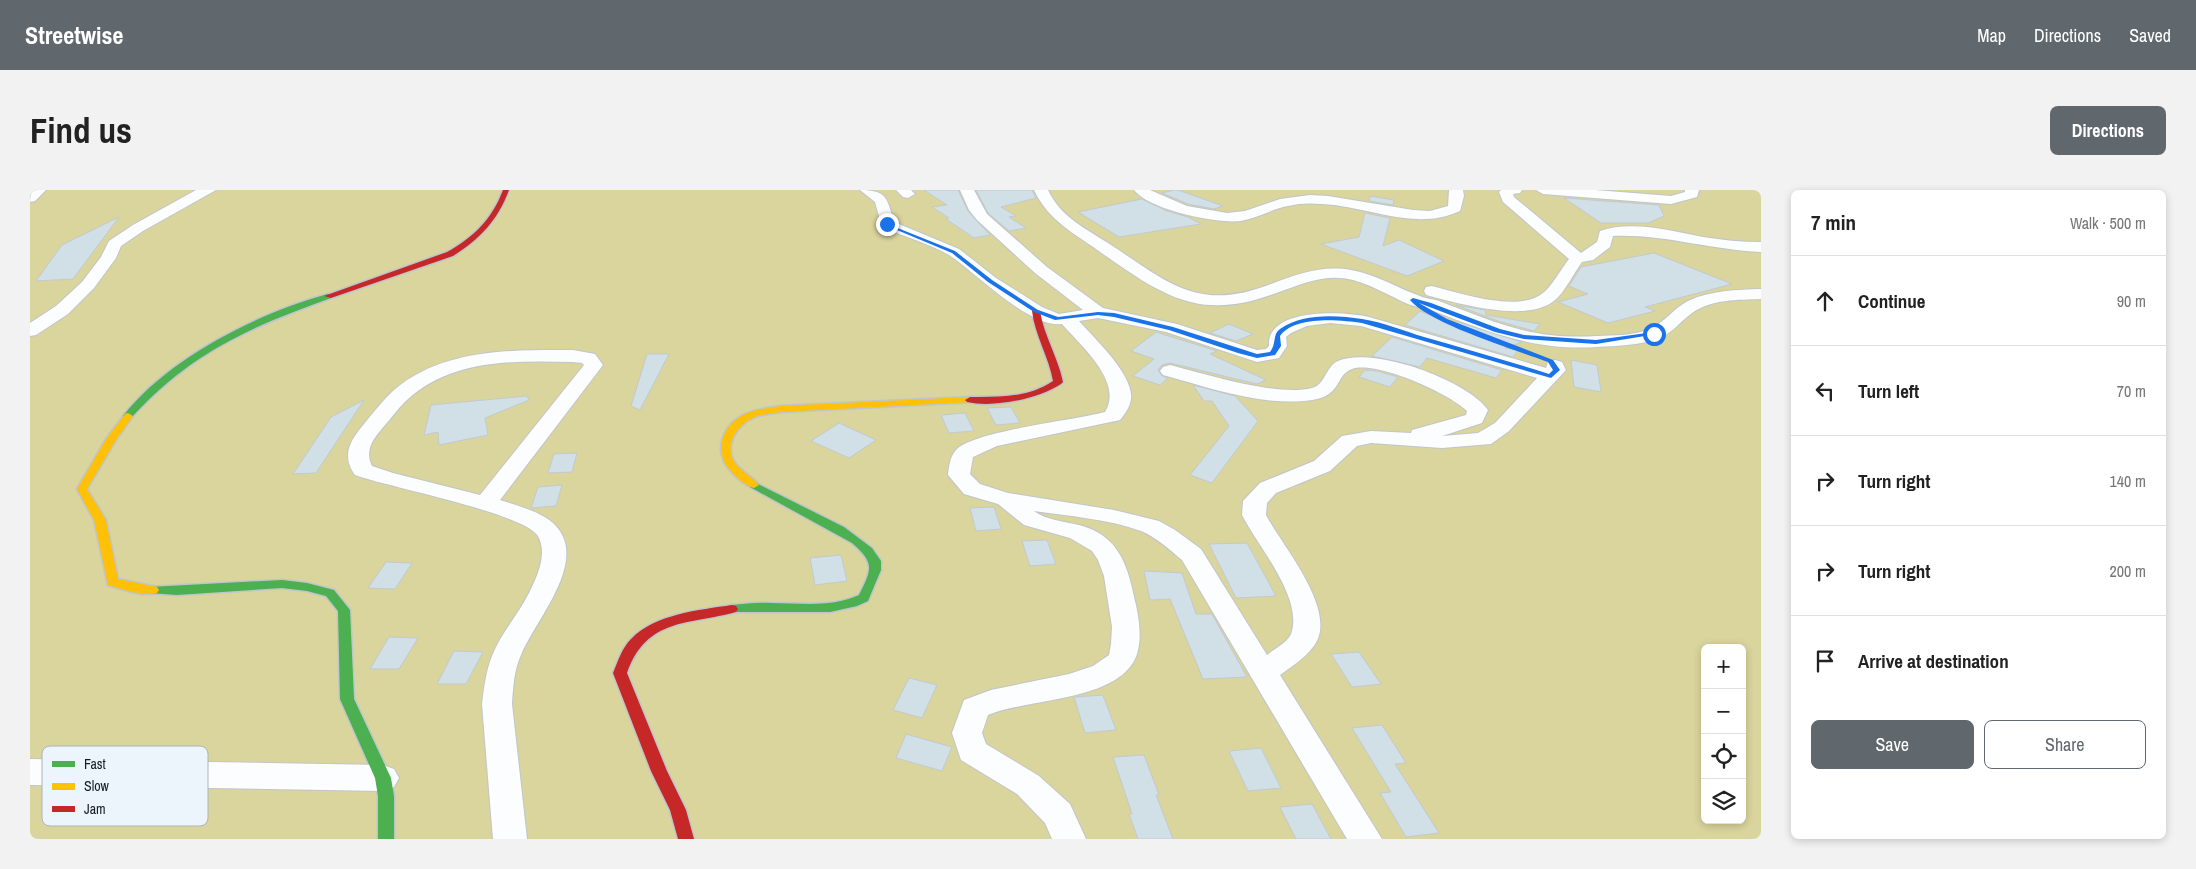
<!DOCTYPE html>
<html lang="en">
<head>
<meta charset="utf-8">
<style>
  :root { --surface:#fff; --page:#f2f2f2; --text:#222; --muted:#767676; --line:#e0e0e0; --accent:#60686d }
  body { margin:0; font-family:"Archivo Narrow",sans-serif; background:var(--page); color:var(--text) }
  .controls { position:absolute; right:15px; bottom:15px; display:grid; overflow:hidden; border-radius:8px; box-shadow:0 2px 8px #0003 }
  .controls button { width:45px; height:45px; display:grid; place-items:center; padding:0; border:0; border-bottom:1px solid var(--line); background:var(--surface); color:var(--text); font:25px sans-serif }
  .stop { position:absolute; width:15px; height:15px; margin:-11px; border:4px solid #1a73e8; border-radius:50%; background:#fff }
  .stop.end { background:#1a73e8; border-color:#fff; box-shadow:0 1px 5px #0008 }
  .list { margin:0; padding:0; list-style:none }
  h2 { display:flex; justify-content:space-between; align-items:center; height:65px; margin:0; padding:0 20px; font-size:21px }
  h2 small { font-size:16px; font-weight:400; color:var(--muted) }
  .list li { display:grid; grid-template-columns:32px 1fr auto; gap:15px; align-items:center; box-sizing:border-box; height:90px; padding:0 20px; border-top:1px solid var(--line) }
  .list b { display:block; font-size:19px; white-space:nowrap }
  .list em { font-size:16px; font-style:normal; color:var(--muted) }
  .actions { display:flex; gap:10px; padding:15px 20px }
  .actions a { flex:1; padding:11px 0; border:1px solid var(--accent); border-radius:8px; text-align:center; font-size:18px; color:var(--accent) }
  .actions .main { background:var(--accent); color:#fff }
  .icon { flex:none; width:28px; height:28px; fill:none; stroke:currentColor; stroke-width:2; stroke-linecap:round; stroke-linejoin:round }
  .map { position:relative; flex:none; width:1731px; height:649px; overflow:hidden; border-radius:8px }
  header { display:flex; align-items:center; gap:30px; box-sizing:border-box; height:70px; padding:0 25px; background:var(--accent); color:#fff }
  header strong { font-size:24px }
  nav { display:flex; gap:28px; margin-inline-start:auto; font-size:18px }
  .intro { display:flex; align-items:center; justify-content:space-between; box-sizing:border-box; height:120px; padding:0 30px }
  h1 { margin:0; font-size:35px }
  .button { padding:12px 22px; border-radius:8px; background:var(--accent); color:#fff; font-size:18px; font-weight:700 }
  main { display:flex; gap:30px; padding:0 30px }
  aside { flex:1; background:var(--surface); border-radius:8px; box-shadow:0 2px 8px #0003 }
  .map>svg:first-child { display:block }
</style>
</head>
<body>
<header>
<strong>Streetwise</strong>
<nav><a>Map</a><a>Directions</a><a>Saved</a></nav>
</header>
<div class="intro"><h1>Find us</h1><a class="button">Directions</a></div>
<main>
<div class="map">
<svg width="1731" height="649" viewBox="0 0 1731 649">
  <rect width="100%" height="100%" fill="#eef4f8"/>
  <path fill="#dad49d" fill-rule="evenodd" d="M 0,0 L 1731,0 L 1731,649 L 0,649 ZM 1675,458 L 1712,458 L 1712,630 L 1675,630 Z"/>
  <g fill="#d1dfe7" stroke="#c2cace">
    <path d="M 894,0 L 928,0 L 938,21 L 960,45 L 944,48 L 916,29 L 919,28 L 902,17 L 917,15 Z"/>
    <path d="M 946,0 L 1002,0 L 1006,8 L 971,17 L 986,26 L 979,27 L 996,38 L 979,41 L 958,23 Z"/>
    <path d="M 1144,0 L 1148,0 L 1193,16 L 1184,19 L 1158,14 L 1132,3 Z"/>
    <path d="M 1340,6 L 1364,10 L 1363,15 L 1339,11 Z"/>
    <path d="M 1534,8 L 1629,15 L 1634,26 L 1618,33 L 1571,33 Z"/>
    <path d="M 1112,9 L 1137,21 L 1158,27 L 1171,34 L 1089,47 L 1048,22 Z"/>
    <path d="M 1335,23 L 1360,28 L 1353,56 L 1369,50 L 1414,71 L 1377,86 L 1291,54 L 1329,47 Z"/>
    <path d="M 89,27 L 43,89 L 6,91 L 32,55 Z"/>
    <path d="M 1624,63 L 1702,94 L 1615,117 L 1625,121 L 1578,133 L 1528,112 L 1558,104 L 1539,96 L 1551,77 Z"/>
    <path d="M 1426,115 L 1455,120 L 1456,125 L 1510,134 L 1504,141 L 1468,131 Z"/>
    <path d="M 1390,121 L 1428,137 L 1428,132 L 1492,152 L 1475,158 L 1488,160 L 1483,167 L 1375,135 Z"/>
    <path d="M 1199,134 L 1223,144 L 1206,151 L 1180,143 Z"/>
    <path d="M 1126,142 L 1187,161 L 1180,164 L 1236,190 L 1227,194 L 1140,173 L 1132,175 L 1128,180 L 1132,186 L 1138,188 L 1130,195 L 1103,186 L 1124,169 L 1101,161 Z"/>
    <path d="M 1362,147 L 1472,180 L 1466,188 L 1397,168 L 1390,177 L 1342,166 Z"/>
    <path d="M 617,164 L 639,164 L 610,220 L 601,216 Z"/>
    <path d="M 1541,170 L 1567,175 L 1571,202 L 1544,197 Z"/>
    <path d="M 1335,180 L 1347,181 L 1368,187 L 1360,197 L 1329,187 Z"/>
    <path d="M 1163,195 L 1205,206 L 1228,231 L 1182,293 L 1160,285 L 1199,236 L 1182,211 L 1174,211 Z"/>
    <path d="M 497,206 L 499,210 L 455,228 L 458,245 L 409,255 L 408,242 L 394,245 L 401,215 Z"/>
    <path d="M 334,210 L 286,283 L 263,284 L 301,227 Z"/>
    <path d="M 981,217 L 990,233 L 966,235 L 957,218 Z"/>
    <path d="M 935,223 L 944,241 L 919,243 L 911,225 Z"/>
    <path d="M 809,233 L 846,250 L 819,268 L 781,251 Z"/>
    <path d="M 547,263 L 542,282 L 518,283 L 524,264 Z"/>
    <path d="M 532,295 L 526,316 L 501,318 L 508,297 Z"/>
    <path d="M 964,317 L 971,339 L 946,341 L 940,318 Z"/>
    <path d="M 1017,350 L 1026,374 L 1000,376 L 992,351 Z"/>
    <path d="M 1217,353 L 1246,406 L 1206,408 L 1179,354 Z"/>
    <path d="M 811,365 L 817,391 L 785,395 L 780,368 Z"/>
    <path d="M 356,372 L 382,373 L 365,399 L 338,398 Z"/>
    <path d="M 1114,381 L 1152,383 L 1166,424 L 1182,424 L 1217,487 L 1173,489 L 1140,409 L 1120,410 Z"/>
    <path d="M 359,447 L 388,448 L 369,479 L 340,479 Z"/>
    <path d="M 424,461 L 453,462 L 436,494 L 407,494 Z"/>
    <path d="M 1329,462 L 1351,494 L 1322,497 L 1301,464 Z"/>
    <path d="M 879,488 L 907,495 L 892,528 L 863,520 Z"/>
    <path d="M 1073,505 L 1086,540 L 1055,543 L 1044,507 Z"/>
    <path d="M 1352,535 L 1376,573 L 1365,574 L 1409,643 L 1376,647 L 1350,603 L 1361,602 L 1322,538 Z"/>
    <path d="M 876,544 L 922,557 L 912,581 L 866,568 Z"/>
    <path d="M 1231,558 L 1251,598 L 1218,601 L 1199,561 Z"/>
    <path d="M 1114,565 L 1129,605 L 1126,605 L 1143,649 L 1108,649 L 1099,624 L 1102,624 L 1083,567 Z"/>
    <path d="M 1282,614 L 1301,649 L 1266,649 L 1250,617 Z"/>
  </g>
  <g fill="none" stroke-linecap="round" stroke-linejoin="round">
    <g stroke="#bfc6cb" stroke-width="2">
      <g id="street">
        <path d="M 1,0 L 16,0 L 5,11 L 0,12 Z"/>
        <path d="M 166,0 L 186,0 L 113,41 L 91,56 L 86,68 L 64,98 L 38,124 L 6,145 L 0,146 L 0,133 L 26,116 L 52,92 L 71,67 L 79,51 L 103,35 Z"/>
        <path d="M 830,0 C 857,0 857,8 864,32 L 929,59 L 966,88 L 1012,117 L 1029,124 L 1053,120 L 1005,83 L 947,30 L 939,20 L 930,0 L 944,0 L 957,24 L 1017,77 L 1073,118 L 1147,134 L 1227,160 L 1236,159 L 1239,156 C 1236,117 1315,121 1339,127 L 1516,178 L 1518,172 L 1525,170 L 1532,172 L 1536,180 L 1479,241 L 1461,254 L 1412,258 L 1341,253 L 1327,256 L 1300,281 L 1246,303 L 1237,313 L 1236,325 C 1252,356 1311,423 1283,457 C 1275,468 1261,477 1250,485 L 1352,649 L 1317,649 L 1152,370 C 1140,360 1126,347 1111,341 C 1079,329 1037,326 1004,321 C 1024,335 1051,330 1072,345 C 1095,361 1100,388 1106,415 C 1109,430 1112,448 1107,464 C 1091,512 998,508 958,525 L 952,543 L 956,554 L 1009,586 L 1040,614 L 1056,649 L 1022,649 L 1015,633 L 987,604 L 931,570 L 922,543 L 934,510 L 961,500 L 1039,484 L 1063,476 L 1079,465 L 1081,454 L 1082,437 L 1074,386 L 1068,370 L 1062,361 L 1040,348 L 994,335 L 968,314 L 934,304 L 918,285 C 919,276 920,267 926,260 C 943,241 1046,230 1075,222 C 1094,192 1050,155 1032,134 C 999,138 945,82 919,65 C 900,54 873,46 852,37 L 845,12 ZM 1068,128 L 1136,142 L 1227,172 L 1249,168 L 1257,156 L 1256,147 L 1261,143 L 1277,136 L 1300,133 L 1331,136 L 1507,188 L 1465,233 L 1448,243 L 1412,246 L 1452,233 L 1458,220 C 1437,190 1343,156 1308,171 C 1296,176 1295,195 1282,198 C 1247,207 1176,184 1140,175 L 1133,177 L 1130,181 L 1133,185 C 1181,198 1232,217 1282,210 C 1312,206 1305,185 1322,179 C 1346,170 1420,204 1437,221 L 1436,225 L 1382,240 L 1381,243 L 1341,241 L 1312,246 L 1284,271 L 1230,293 L 1213,311 L 1212,325 C 1228,357 1274,408 1261,444 C 1258,452 1244,459 1237,465 L 1171,359 L 1145,340 L 1129,331 L 1084,320 L 978,303 L 950,294 L 940,284 L 943,267 L 967,256 L 1090,230 C 1095,224 1100,217 1101,209 C 1104,185 1064,148 1049,131 Z"/>
        <path d="M 866,0 L 881,0 L 885,4 L 878,8 L 873,7 Z"/>
        <path d="M 1004,0 L 1018,0 C 1031,28 1057,39 1081,55 C 1140,94 1169,122 1241,94 C 1267,84 1293,75 1321,80 C 1346,84 1367,98 1390,106 C 1396,109 1403,109 1409,111 C 1467,133 1502,150 1567,146 C 1583,145 1606,146 1621,138 C 1635,132 1644,118 1658,111 C 1681,100 1707,100 1731,99 L 1731,109 C 1707,110 1682,109 1662,123 C 1651,131 1642,143 1630,148 C 1612,155 1587,156 1567,157 C 1505,161 1458,142 1401,120 C 1394,117 1385,117 1378,114 C 1360,106 1342,95 1323,90 C 1297,83 1274,93 1249,102 C 1172,132 1136,108 1073,64 C 1046,44 1019,32 1004,0 Z"/>
        <path d="M 1104,0 L 1120,0 L 1157,16 L 1197,23 L 1215,21 L 1250,9 L 1280,5 L 1298,6 L 1383,20 L 1400,21 L 1418,16 L 1419,0 L 1433,0 L 1434,6 L 1430,21 C 1385,42 1338,16 1292,14 C 1281,13 1269,13 1258,16 C 1242,19 1228,28 1211,31 C 1187,34 1119,20 1104,0 Z"/>
        <path d="M 1471,0 L 1492,0 L 1490,3 L 1483,4 L 1484,7 L 1551,63 L 1567,52 L 1570,41 C 1602,30 1641,41 1673,47 C 1692,50 1711,52 1731,52 L 1731,62 C 1681,60 1633,44 1583,46 L 1580,57 L 1563,70 L 1552,72 C 1544,83 1534,103 1525,110 C 1498,134 1427,113 1396,105 L 1394,101 L 1396,97 L 1402,96 C 1429,103 1489,123 1513,103 C 1523,95 1531,79 1539,69 L 1473,12 L 1469,2 Z"/>
        <path d="M 1506,0 L 1565,0 L 1641,6 L 1655,2 L 1655,0 L 1669,0 L 1667,7 L 1641,14 L 1513,4 Z"/>
        <path d="M 543,160 L 565,164 L 573,175 L 470,310 C 488,316 509,321 523,333 C 562,369 505,430 491,465 C 484,480 483,498 482,514 L 497,649 L 463,649 L 452,514 C 454,498 456,481 462,466 C 471,443 488,425 499,403 C 507,387 518,364 508,346 C 494,323 357,297 325,285 C 311,265 320,251 334,234 C 343,223 353,210 364,200 C 414,158 482,160 543,160 ZM 543,172 L 552,173 L 554,175 L 450,305 L 363,283 L 342,276 C 334,259 344,248 355,235 C 363,226 369,217 378,209 C 424,168 486,171 543,172 Z"/>
        <path d="M 0,569 L 353,575 L 364,579 L 369,588 L 364,597 L 353,601 L 0,595 Z"/>
      </g>
    </g>
    <g stroke="#bfc6cb" stroke-width="3">
      <g id="fast">
        <path d="M 298,104 L 301,104 L 301,108 C 220,137 160,163 101,228 L 98,229 L 93,226 C 138,168 228,123 298,104 Z"/>
        <path d="M 724,292 L 814,337 L 842,358 L 851,371 L 851,380 L 838,411 L 827,416 L 800,422 L 698,422 L 696,419 L 698,416 L 702,415 C 715,414 728,412 741,413 C 772,413 800,418 829,405 C 842,379 845,373 822,353 L 720,297 L 719,295 L 720,293 Z"/>
        <path d="M 252,390 L 277,393 L 304,400 L 320,420 L 324,509 L 361,588 L 364,606 L 364,649 L 348,649 L 348,606 L 345,588 L 310,509 L 308,421 L 296,406 L 277,401 L 252,398 L 147,405 L 119,403 L 117,400 L 119,397 Z"/>
      </g>
    </g>
    <g stroke="#bfc6cb" stroke-width="3">
      <g id="slow">
        <path d="M 940,207 L 945,210 L 943,212 L 750,222 C 741,224 731,224 723,228 C 706,236 693,257 706,274 C 712,282 723,287 729,295 L 724,298 C 715,296 705,286 699,279 C 683,260 693,234 715,224 C 726,219 739,218 750,216 Z"/>
        <path d="M 98,223 L 103,226 L 86,250 L 57,299 L 76,330 L 88,389 L 127,397 L 129,400 L 127,403 C 112,407 92,399 78,395 L 64,330 L 47,299 L 76,249 L 95,224 Z"/>
      </g>
    </g>
    <g stroke="#bfc6cb" stroke-width="3">
      <g id="jam">
        <path d="M 473,0 L 479,0 C 468,30 450,49 423,66 L 301,108 L 294,106 L 417,62 C 444,47 462,29 473,0 Z"/>
        <path d="M 1003,119 L 1010,121 C 1014,146 1028,167 1033,192 L 1031,194 C 1008,209 964,218 937,212 L 935,210 L 940,207 C 969,207 998,208 1023,191 C 1019,167 1005,146 1002,121 Z"/>
        <path d="M 702,415 L 706,416 L 708,419 L 706,422 C 659,435 617,427 597,483 L 637,581 L 656,620 L 664,649 L 648,649 L 640,620 L 621,581 L 583,483 C 588,471 592,458 601,449 C 625,424 669,420 702,415 Z"/>
      </g>
    </g>
    <use href="#street" fill="#fcfdfe" fill-rule="evenodd"/>
    <use href="#fast" fill="#4caf50" fill-rule="evenodd"/>
    <use href="#slow" fill="#ffc107" fill-rule="evenodd"/>
    <use href="#jam" fill="#c62828" fill-rule="evenodd"/>
  </g>
  <path fill="#1a73e8" d="M 855,33 L 925,61 L 962,90 L 1008,120 L 1028,127 L 1068,122 L 1084,123 L 1143,137 L 1227,164 L 1240,162 C 1247,153 1242,145 1250,139 C 1272,123 1306,125 1332,129 C 1353,132 1374,141 1394,147 C 1436,159 1478,171 1519,184 L 1523,180 L 1518,172 C 1486,160 1400,134 1380,110 L 1383,108 L 1401,113 L 1470,139 L 1494,145 L 1566,150 L 1624,142 L 1627,144 L 1566,154 L 1494,149 L 1465,142 L 1389,113 L 1417,129 L 1523,170 L 1530,180 L 1521,188 L 1332,133 C 1311,130 1265,125 1250,146 L 1251,156 L 1245,165 L 1227,168 L 1208,163 L 1139,140 L 1084,127 L 1068,125 L 1025,130 L 1004,122 L 958,92 L 922,63 L 855,35 Z"/>
  <rect x="12" y="556" width="166" height="80" rx="8" fill="#ebf5fb" stroke="#aab4ba" stroke-width="1"/>
  <rect x="22" y="571" width="23" height="6" fill="#4caf50"/>
  <rect x="22" y="593" width="23" height="7" fill="#ffc107"/>
  <rect x="22" y="616" width="23" height="6" fill="#c62828"/>
  <g font-size="14" fill="#141d22">
    <text x="54" y="579">Fast</text>
    <text x="54" y="601">Slow</text>
    <text x="54" y="624">Jam</text>
  </g>
</svg>
<div class="controls">
<button>+</button>
<button>−</button>
<button><svg class="icon" aria-label="locate" viewBox="0 0 24 24"><circle cx="12" cy="12" r="6"/><path d="M12 2v4M12 18v4M2 12h4M18 12h4"/></svg></button>
<button><svg class="icon" aria-label="layers" viewBox="0 0 24 24"><path d="M12 4l9 5-9 5-9-5zM3 14l9 5 9-5"/></svg></button>
</div>
<div class="stop" style="left:1624px;top:144px"></div>
<div class="stop end" style="left:857px;top:34px"></div>
</div>
<aside>
<h2>7 min<small>Walk · 500 m</small></h2>
<ul class="list">
<li><svg class="icon" aria-label="ahead" viewBox="0 0 24 24"><path d="M12 20V5M6 11l6-6 6 6"/></svg><div><b>Continue</b></div><em>90 m</em></li>
<li><svg class="icon" aria-label="left" viewBox="0 0 24 24"><path d="M17 20v-9H6M10 6l-5 5 5 5"/></svg><div><b>Turn left</b></div><em>70 m</em></li>
<li><svg class="icon" aria-label="right" viewBox="0 0 24 24"><path d="M7 20v-9h11M14 6l5 5-5 5"/></svg><div><b>Turn right</b></div><em>140 m</em></li>
<li><svg class="icon" aria-label="right" viewBox="0 0 24 24"><path d="M7 20v-9h11M14 6l5 5-5 5"/></svg><div><b>Turn right</b></div><em>200 m</em></li>
<li><svg class="icon" aria-label="arrive" viewBox="0 0 24 24"><path d="M6 21V4h12l-3 4 3 4H6"/></svg><div><b>Arrive at destination</b></div></li>
</ul>
<div class="actions"><a class="main">Save</a><a>Share</a></div>
</aside>
</main>
</body>
</html>
